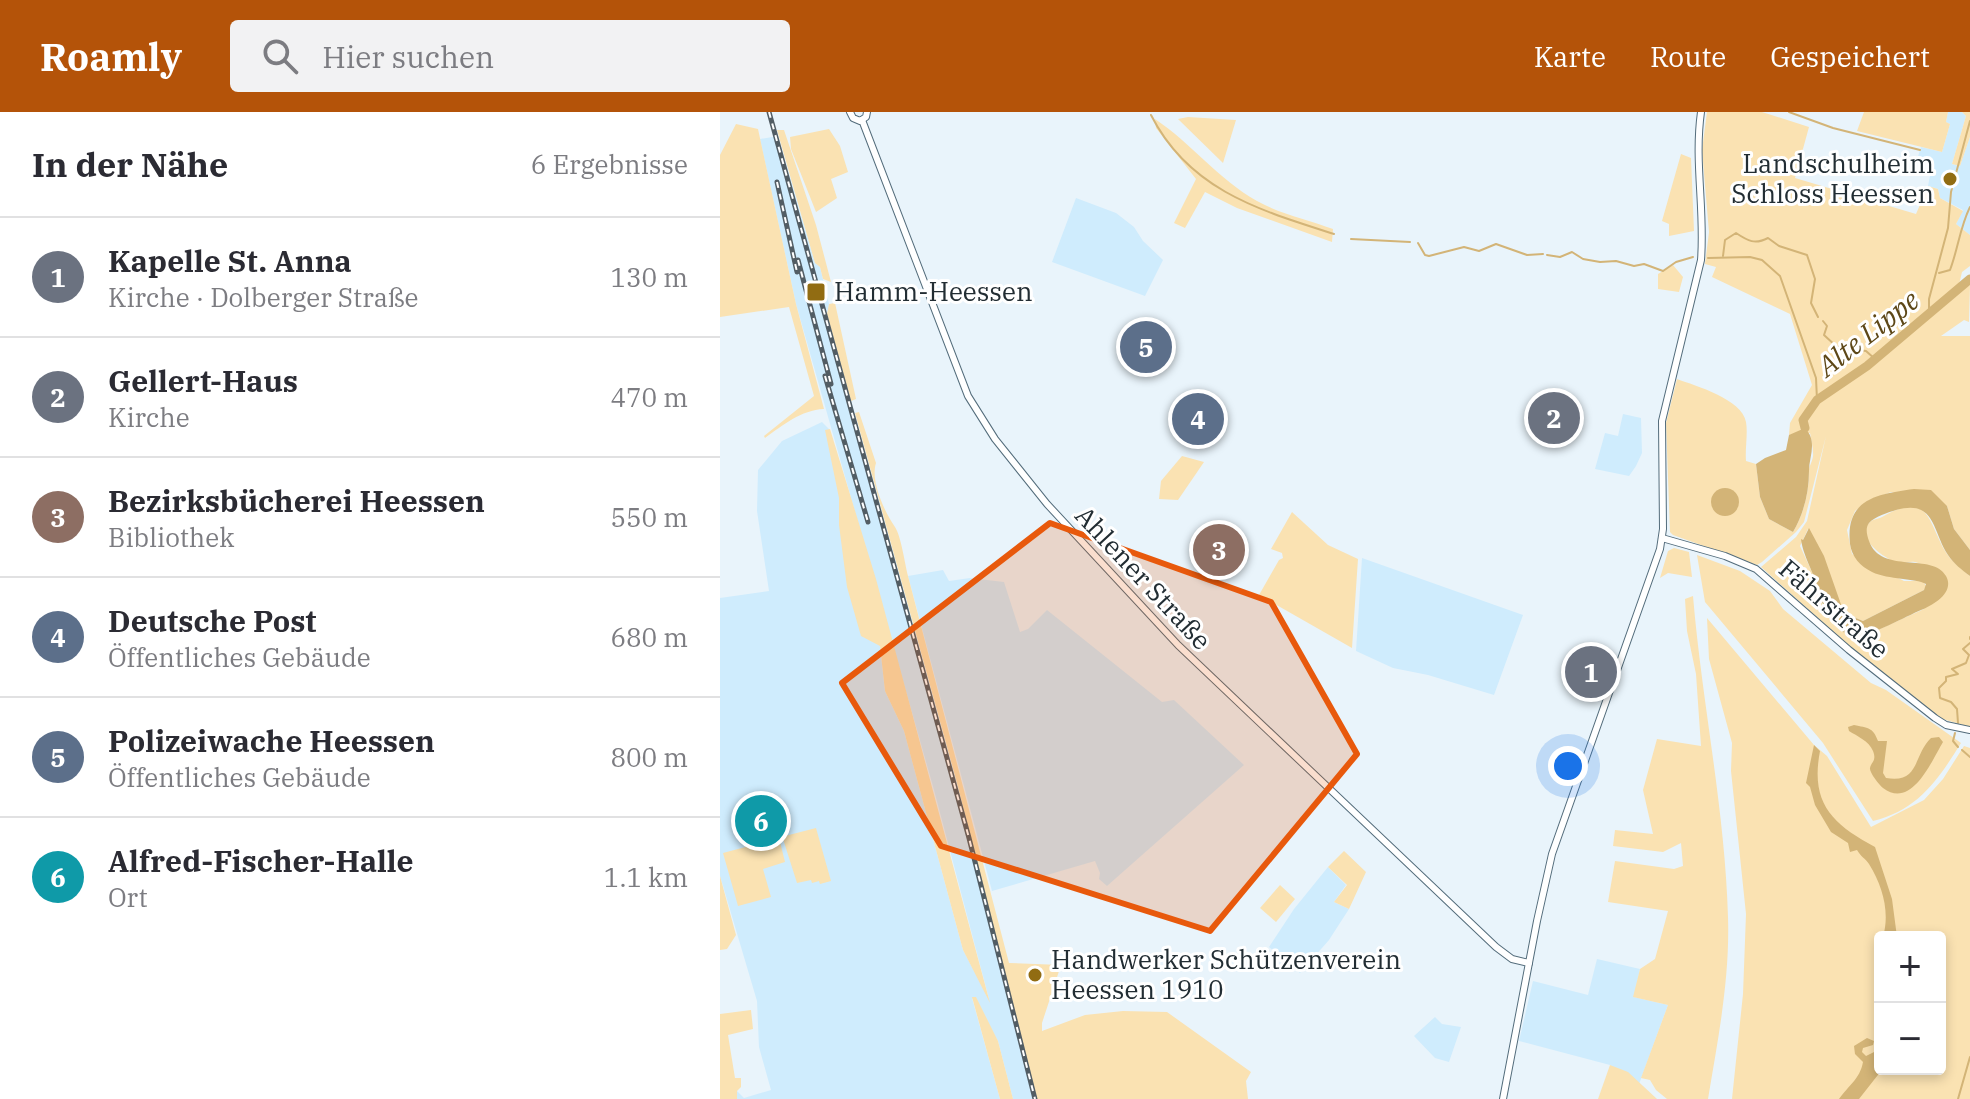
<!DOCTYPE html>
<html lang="de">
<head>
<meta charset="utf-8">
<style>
  :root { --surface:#fff; --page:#f2f2f3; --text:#2b2b33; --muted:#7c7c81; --line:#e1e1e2; --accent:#b45309 }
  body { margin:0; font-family:"IBM Plex Serif",serif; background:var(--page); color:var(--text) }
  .controls { position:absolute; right:24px; bottom:24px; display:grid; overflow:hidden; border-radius:8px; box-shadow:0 4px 12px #0003 }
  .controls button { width:72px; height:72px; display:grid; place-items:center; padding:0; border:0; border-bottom:2px solid var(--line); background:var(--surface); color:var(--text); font:40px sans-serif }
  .you { position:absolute; left:848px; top:654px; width:28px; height:28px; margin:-20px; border:6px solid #fff; border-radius:50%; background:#1a73e8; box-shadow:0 0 0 12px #1a73e833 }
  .badge { display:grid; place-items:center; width:52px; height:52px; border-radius:50%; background:var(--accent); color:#fff; font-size:26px; font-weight:700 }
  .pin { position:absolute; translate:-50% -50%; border:4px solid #fff; box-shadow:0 2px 8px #0006 }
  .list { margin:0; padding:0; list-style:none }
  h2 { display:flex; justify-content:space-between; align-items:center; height:104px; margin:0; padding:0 32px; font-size:34px }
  h2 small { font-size:26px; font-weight:400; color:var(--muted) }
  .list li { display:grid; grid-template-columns:52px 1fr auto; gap:24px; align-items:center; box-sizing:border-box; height:120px; padding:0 32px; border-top:2px solid var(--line) }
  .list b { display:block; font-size:30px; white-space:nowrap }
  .list p { margin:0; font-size:26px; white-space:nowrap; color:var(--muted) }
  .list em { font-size:26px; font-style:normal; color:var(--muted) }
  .icon { flex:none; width:44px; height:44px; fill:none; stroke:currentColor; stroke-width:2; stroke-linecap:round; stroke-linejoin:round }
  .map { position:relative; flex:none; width:1250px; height:987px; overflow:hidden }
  header { display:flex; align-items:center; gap:48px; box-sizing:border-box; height:112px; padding:0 40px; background:var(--accent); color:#fff }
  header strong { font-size:38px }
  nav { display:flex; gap:44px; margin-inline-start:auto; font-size:28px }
  .search { width:560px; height:72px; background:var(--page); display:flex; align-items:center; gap:20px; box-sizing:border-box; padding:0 28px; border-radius:8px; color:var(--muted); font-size:30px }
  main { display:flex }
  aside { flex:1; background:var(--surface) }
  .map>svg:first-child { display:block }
</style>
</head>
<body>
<header>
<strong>Roamly</strong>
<div class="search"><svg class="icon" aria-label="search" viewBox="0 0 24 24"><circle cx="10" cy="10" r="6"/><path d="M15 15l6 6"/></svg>Hier suchen</div>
<nav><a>Karte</a><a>Route</a><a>Gespeichert</a></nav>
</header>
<main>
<aside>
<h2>In der Nähe<small>6 Ergebnisse</small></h2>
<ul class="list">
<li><span class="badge" style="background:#6b7280">1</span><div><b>Kapelle St. Anna</b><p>Kirche · Dolberger Straße</p></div><em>130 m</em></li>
<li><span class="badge" style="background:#6b7280">2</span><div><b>Gellert-Haus</b><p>Kirche</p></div><em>470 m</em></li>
<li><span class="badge" style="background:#8d6e63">3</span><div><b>Bezirksbücherei Heessen</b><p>Bibliothek</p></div><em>550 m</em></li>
<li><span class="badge" style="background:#5c6f8a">4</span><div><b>Deutsche Post</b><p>Öffentliches Gebäude</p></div><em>680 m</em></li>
<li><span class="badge" style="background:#5c6f8a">5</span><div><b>Polizeiwache Heessen</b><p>Öffentliches Gebäude</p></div><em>800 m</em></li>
<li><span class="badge" style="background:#0f9aa8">6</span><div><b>Alfred-Fischer-Halle</b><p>Ort</p></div><em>1.1 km</em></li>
</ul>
</aside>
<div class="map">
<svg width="1250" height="987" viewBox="0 0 1250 987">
  <rect width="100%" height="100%" fill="#e9f4fb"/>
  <g fill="#cfecfd">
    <path d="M 1228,0 L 1242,0 L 1246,4 L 1232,52 L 1240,54 L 1250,25 L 1250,123 L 1236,112 L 1243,98 L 1220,86 L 1218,77 L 1208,74 L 1211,59 L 1195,54 L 1201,35 L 1222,40 L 1230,12 L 1226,10 Z"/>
    <path d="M 58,24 L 95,151 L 100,155 L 109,192 L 107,202 L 237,671 L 318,987 L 293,987 L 278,929 L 252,886 L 280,987 L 17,987 L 17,979 L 24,986 L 51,978 L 39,935 L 37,889 L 0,764 L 0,486 L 49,479 L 37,399 L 38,358 L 62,329 L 102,310 L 109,317 L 160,534 L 165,579 L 184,619 L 243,838 L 269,887 L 214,678 L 76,192 L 40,27 Z"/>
    <path d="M 356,86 L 396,101 L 414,115 L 423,129 L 443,148 L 425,184 L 332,150 Z"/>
    <path d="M 903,302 L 921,306 L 922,341 L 916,354 L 909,364 L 875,357 L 885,321 L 898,324 Z"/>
    <path d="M 642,446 L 803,503 L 774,583 L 708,563 L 673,556 L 636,539 Z"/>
    <path d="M 223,458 L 229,469 L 250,466 L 284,470 L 300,520 L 308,517 L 327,498 L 442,590 L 454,588 L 524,653 L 387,774 L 379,767 L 380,761 L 375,749 L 272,779 L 188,464 Z"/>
    <path d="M 608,755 L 626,773 L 614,790 L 629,797 L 609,828 L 580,861 L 549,835 L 574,797 Z"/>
    <path d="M 877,847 L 920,857 L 914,885 L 948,893 L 918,975 L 890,953 L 799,929 L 813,869 L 868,883 Z"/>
    <path d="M 715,905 L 722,912 L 741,915 L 729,950 L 715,946 L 694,924 Z"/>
  </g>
  <g fill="#fae2b2" fill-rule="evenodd">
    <path d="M 987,0 L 1042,0 L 1089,15 L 1075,66 L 1196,102 L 1208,74 L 1218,77 L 1220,86 L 1243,99 L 1236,112 L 1250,123 L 1250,154 L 1242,160 L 1237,181 L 1250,173 L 1249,210 L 1244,208 L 1221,224 L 1250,224 L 1250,438 L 1234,417 L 1227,394 L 1171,380 L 1148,389 L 1135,399 L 1127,418 L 1132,442 L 1184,469 L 1203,469 L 1206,474 L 1204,478 L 1143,509 L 1124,501 L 1088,417 L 1080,434 L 1092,460 L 1104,498 L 1111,509 L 1126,520 L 1153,520 L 1204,497 L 1213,454 C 1205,454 1202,452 1195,450 C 1189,449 1182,452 1176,450 C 1165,447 1133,425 1150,410 C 1153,407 1158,407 1162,405 C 1211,376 1208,413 1227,442 C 1233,451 1242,457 1250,464 L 1250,615 L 1219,606 L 1146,549 L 1041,455 L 1076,425 L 1087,409 L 1106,324 L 1084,410 L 1076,420 L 1042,450 L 1037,453 L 953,423 L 950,420 L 946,311 L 957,267 C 976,274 1022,287 1026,310 C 1028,321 1025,337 1026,349 L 1036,352 L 1040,385 L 1049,407 L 1073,420 C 1084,401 1089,380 1089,359 C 1089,353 1094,347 1093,341 C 1093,335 1091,327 1090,321 L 1069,323 L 1070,311 L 1092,273 L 1070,202 L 992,165 L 996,155 L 985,152 L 989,120 L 982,38 Z"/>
    <path d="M 1144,0 L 1228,0 L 1226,10 L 1230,12 L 1222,40 L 1137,19 Z"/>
    <path d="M 1242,0 L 1250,0 L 1250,25 L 1240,54 L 1232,52 L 1246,4 Z"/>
    <path d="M 468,5 L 516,8 L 503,51 L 458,7 Z"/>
    <path d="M 435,7 C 471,31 498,67 537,89 C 560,102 589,108 613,117 L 612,130 L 517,96 L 485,80 L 465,116 L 454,111 L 476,67 L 436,16 Z"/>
    <path d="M 16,12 L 38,17 L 76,192 L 104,297 C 81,298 63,313 45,326 L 44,324 L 94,284 L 69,195 L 0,205 L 0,43 Z"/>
    <path d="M 109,17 L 120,34 L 128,60 L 111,67 L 117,86 L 96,100 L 71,37 L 70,25 Z"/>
    <path d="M 57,18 L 64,18 L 96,113 L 111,170 L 103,167 L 100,155 L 95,151 Z"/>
    <path d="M 961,42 L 971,46 L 974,119 L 949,124 L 949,112 L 942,109 Z"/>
    <path d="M 953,153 L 963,165 L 959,180 L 938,177 L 938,162 Z"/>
    <path d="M 115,191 L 136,287 L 131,289 L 107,202 L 109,192 Z"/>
    <path d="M 139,300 L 156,351 C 150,369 165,401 175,415 C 181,424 185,452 188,464 L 289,851 L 341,853 L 322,911 L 322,919 L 365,903 L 403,899 L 447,900 L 531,960 L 526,969 L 528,987 L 317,987 L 237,671 L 135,301 Z"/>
    <path d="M 110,317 L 156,467 L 270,891 L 243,838 L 184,619 L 165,579 L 160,534 L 141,524 L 127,475 L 119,413 L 119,386 L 105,318 Z"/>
    <path d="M 462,344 L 484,350 L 458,388 L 439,387 L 441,369 Z"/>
    <path d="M 572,400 L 608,433 L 638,447 L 632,536 L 539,483 L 559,448 L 563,446 L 562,441 L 551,437 Z"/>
    <path d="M 954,436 L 969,440 L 972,465 L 948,461 L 940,466 L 948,439 Z"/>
    <path d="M 977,443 L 1020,459 L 1050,479 L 1063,497 L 1151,571 L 1166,578 L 1241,631 C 1218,668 1198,698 1153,709 L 1103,631 L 985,490 Z"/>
    <path d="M 973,484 C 982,591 1005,698 1008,805 C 1010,867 998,927 988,987 L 947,987 L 936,978 L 930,968 L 921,966 L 948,893 L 913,885 L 920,857 L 935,847 L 948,799 L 888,790 L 895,749 L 954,757 L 963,754 L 961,731 L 943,740 L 893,734 L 895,718 L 933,722 L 923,678 L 937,627 L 981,634 L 976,562 L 967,519 L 965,487 Z"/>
    <path d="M 987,506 L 1094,633 L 1107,644 L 1151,715 L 1204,688 L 1223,667 L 1244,634 L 1250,636 L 1250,987 L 1012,987 L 1023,882 L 1026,802 L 1011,659 L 1012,631 L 989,547 ZM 1160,825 L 1220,825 L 1220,957 L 1160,957 Z"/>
    <path d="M 96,716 L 111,769 L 100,772 L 99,769 L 92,771 L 91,768 L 77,771 L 63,727 L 65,724 Z"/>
    <path d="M 59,726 L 65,750 L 43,757 L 51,785 L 18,794 L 3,741 Z"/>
    <path d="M 624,739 L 646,760 L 629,797 L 614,790 L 627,773 L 608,755 Z"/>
    <path d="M 0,764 L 16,823 L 7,837 L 0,838 Z"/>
    <path d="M 560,773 L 575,787 L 556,810 L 540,796 Z"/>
    <path d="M 252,885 L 256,885 L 278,929 L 293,987 L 280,987 Z"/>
    <path d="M 31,898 L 33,917 L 8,923 L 15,966 L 21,966 L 21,975 L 17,979 L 17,987 L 0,987 L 0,902 Z"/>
    <path d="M 890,953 L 908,960 L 937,987 L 878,987 Z"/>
  </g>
  <g fill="#d3b477">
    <path d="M 1085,316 C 1098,330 1089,344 1089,359 C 1089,380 1084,401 1073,420 L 1049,407 L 1040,385 L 1036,352 L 1045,346 L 1066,338 L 1069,323 Z"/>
    <circle cx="1005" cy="390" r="14"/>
    <path d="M 1194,377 L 1211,378 L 1227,394 L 1234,417 L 1250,438 L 1250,464 C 1242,458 1234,452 1228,443 C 1212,419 1216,387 1176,398 C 1169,400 1154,405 1149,411 C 1145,416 1147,423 1149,429 C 1161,463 1213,440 1226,464 C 1235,480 1214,493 1201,498 C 1187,504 1150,524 1139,524 C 1106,524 1101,482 1092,460 C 1087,448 1082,437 1081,427 L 1083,428 L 1089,416 L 1104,444 L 1124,501 L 1143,509 L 1204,478 L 1206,472 C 1195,466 1169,468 1152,460 C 1140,454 1132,445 1130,432 C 1125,387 1157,382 1194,377 Z"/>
    <path d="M 1134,613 C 1148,616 1153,615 1158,629 L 1167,629 L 1163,661 L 1166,666 C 1200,672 1193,643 1211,626 L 1219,625 L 1223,630 C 1212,648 1192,698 1163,676 C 1159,673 1149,660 1150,656 C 1151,650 1157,649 1153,639 C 1149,629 1137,624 1129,619 L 1128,615 Z"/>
    <path d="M 1094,633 L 1100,639 C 1090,691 1112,712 1155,735 L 1172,787 L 1177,825 L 1163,825 C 1170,800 1163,775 1149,752 C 1145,746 1141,745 1137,738 L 1130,740 L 1128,731 L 1111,720 L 1095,693 L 1090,675 L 1086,671 Z"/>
    <path d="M 1147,926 L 1154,929 L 1153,933 L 1143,936 L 1142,940 L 1146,944 L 1160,937 L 1161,959 L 1139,987 L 1119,987 C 1128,974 1140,967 1143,950 L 1135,942 L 1134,934 Z"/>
  </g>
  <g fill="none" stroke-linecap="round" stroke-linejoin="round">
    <g stroke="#d3b477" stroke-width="2">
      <path d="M 1069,0 L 1113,16 L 1200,38"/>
      <path d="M 431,3 C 469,78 539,98 614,122"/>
      <path d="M 631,127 L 690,130"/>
      <path d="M 698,131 L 705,143 L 709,144 L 744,135 L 759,139 L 776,132 L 807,143 L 823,142"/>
      <path d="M 827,143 L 840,145 L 852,140 L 863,147 L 880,150 L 896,149 L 914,154 L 924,152 L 943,159 L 956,150 L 973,145"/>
      <path d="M 1003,144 L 1005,128 L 1016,121 C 1028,129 1035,133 1048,126 L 1059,134 L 1087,143 L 1095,167 L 1091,191 L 1098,205"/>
      <path d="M 988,146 L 1030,145 L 1042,148 L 1060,164 L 1096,266 L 1097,288"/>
      <path d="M 1219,161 L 1230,158 C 1238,137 1240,115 1250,95"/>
      <path d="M 1209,202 L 1209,187 L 1228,116 L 1231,80 L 1250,9"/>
      <path d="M 1103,209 L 1107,214 L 1104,223 L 1117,235 L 1129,232 L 1138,238 L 1146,239 L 1155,247"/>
      <path d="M 1250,525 L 1250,527"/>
      <path d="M 1238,611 L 1237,597 L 1231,590 L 1220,586 L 1219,576 L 1226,569 L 1226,565 L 1238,562 L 1232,557 L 1246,551 L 1249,543 L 1243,537 L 1250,531"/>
      <path d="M 1235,621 L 1233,629 L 1238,635"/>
      <path d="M 1242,638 L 1250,645"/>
      <path d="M 1238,987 L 1250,945"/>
    </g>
    <path stroke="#d3b477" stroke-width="9" d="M 1085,316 L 1083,308 L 1097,288 L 1147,254 L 1250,167"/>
    <g stroke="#536c7b" stroke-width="8">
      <g id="secondary">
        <path d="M 130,0 L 133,6 L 140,9 L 146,5 L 147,0"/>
        <path d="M 142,8 L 248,284 L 275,327 L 327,392 L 458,533 L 776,835 L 792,847 L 809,851"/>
        <path d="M 942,426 L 1005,444 L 1036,457 L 1129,538 L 1215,606 L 1226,613 L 1250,618"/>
        <path d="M 783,987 L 817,809 L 832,742 L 940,437 L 943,417 L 942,309 L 981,148 C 985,98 974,50 981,0"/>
      </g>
    </g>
    <use href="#secondary" stroke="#fff" stroke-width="6"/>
    <g stroke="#525d64" stroke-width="5">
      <g id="rail">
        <path d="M 49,0 L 249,726 L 315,987"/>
        <path d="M 57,70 L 77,160"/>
        <path d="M 78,148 L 111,272"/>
        <path d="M 105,264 L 148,410"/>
      </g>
    </g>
    <use href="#rail" stroke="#fff" stroke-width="2" stroke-dasharray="6" stroke-linecap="butt"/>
  </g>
  <path fill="#e8590c" fill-opacity="0.2" stroke="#e8590c" stroke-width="6" stroke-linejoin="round" d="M 330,411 L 551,490 L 637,642 L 490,819 L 221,734 L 122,571 Z"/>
  <g fill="#916c12" stroke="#fff" stroke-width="3">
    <circle cx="1230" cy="67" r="8"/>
    <rect x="86" y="170" width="20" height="20" rx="4"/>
    <circle cx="315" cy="863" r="8"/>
  </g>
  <g text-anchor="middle" stroke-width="6" stroke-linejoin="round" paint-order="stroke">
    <g font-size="26" fill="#222d33" stroke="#fff" text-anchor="start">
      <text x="1214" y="61" text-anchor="end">Landschulheim<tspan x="1214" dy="30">Schloss Heessen</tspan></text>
      <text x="114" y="189">Hamm-Heessen</text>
      <text x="331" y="857">Handwerker Schützenverein<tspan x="331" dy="30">Heessen 1910</tspan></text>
    </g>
    <g font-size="26" fill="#222d33" stroke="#fff">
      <text transform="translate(423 466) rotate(47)" y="9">Ahlener Straße</text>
      <text transform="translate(1114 497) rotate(41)" y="9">Fährstraße</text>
    </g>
    <g font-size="28" font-style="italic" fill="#5d4717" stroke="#fff">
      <text transform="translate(1148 221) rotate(-38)" y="10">Alte Lippe</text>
    </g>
  </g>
</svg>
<div class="controls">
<button>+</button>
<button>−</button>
</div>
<div class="you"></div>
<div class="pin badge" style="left:871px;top:560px;background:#6b7280">1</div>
<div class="pin badge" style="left:834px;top:306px;background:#6b7280">2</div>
<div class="pin badge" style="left:499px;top:438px;background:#8d6e63">3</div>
<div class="pin badge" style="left:478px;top:307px;background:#5c6f8a">4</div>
<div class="pin badge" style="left:426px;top:235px;background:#5c6f8a">5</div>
<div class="pin badge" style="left:41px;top:709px;background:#0f9aa8">6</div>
</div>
</main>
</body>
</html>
